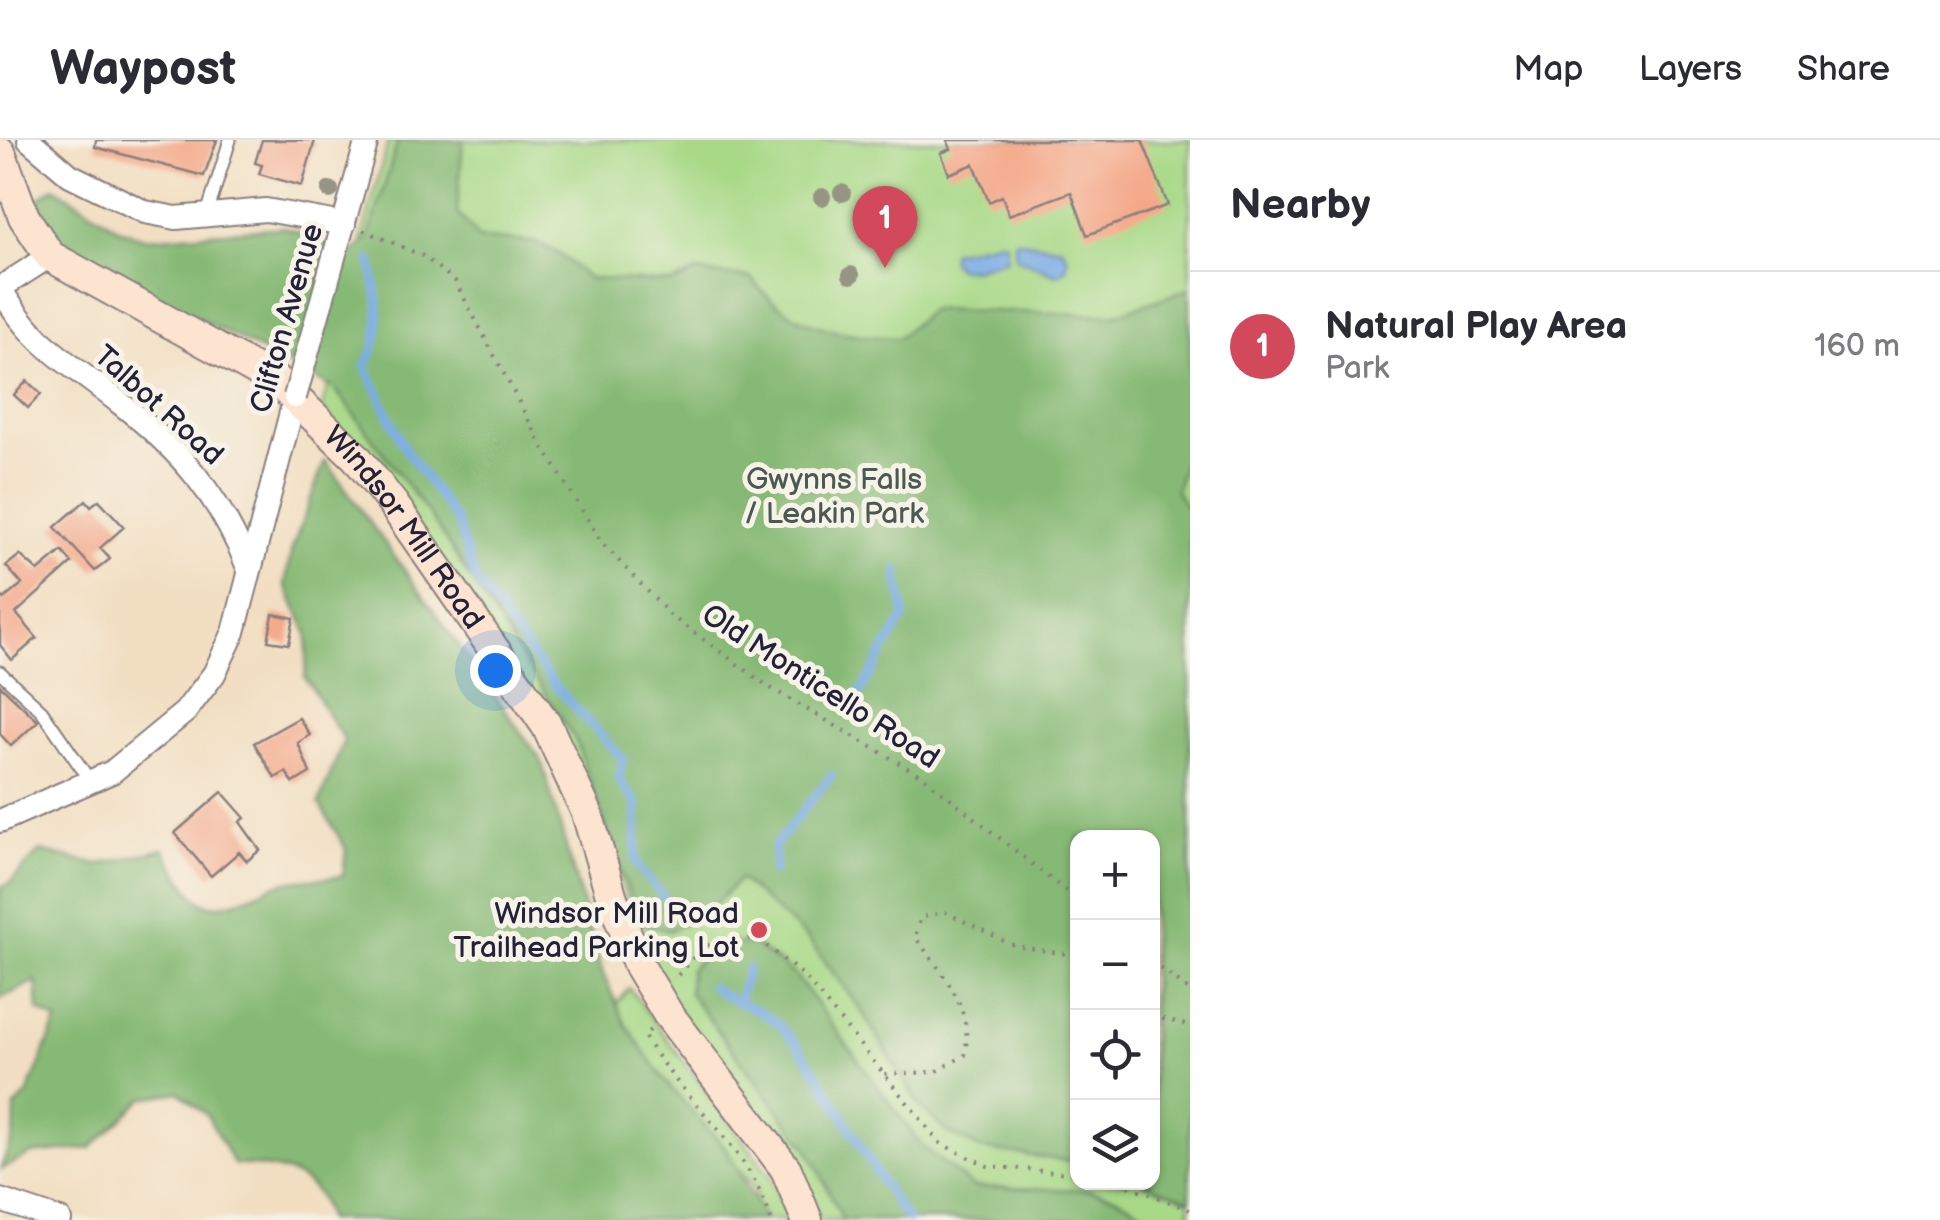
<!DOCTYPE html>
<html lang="en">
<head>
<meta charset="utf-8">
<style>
  :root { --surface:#fff; --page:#f2f2f3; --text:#2b2b33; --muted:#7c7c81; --line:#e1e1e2; --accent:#d1495b }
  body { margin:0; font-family:"Balsamiq Sans",sans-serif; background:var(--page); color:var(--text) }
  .controls { position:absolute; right:30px; bottom:30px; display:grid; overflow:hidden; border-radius:20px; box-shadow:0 2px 8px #0004 }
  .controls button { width:90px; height:90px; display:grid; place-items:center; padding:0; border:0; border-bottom:2px solid var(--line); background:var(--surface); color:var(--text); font:50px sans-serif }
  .you { position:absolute; left:495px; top:530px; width:35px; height:35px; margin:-25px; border:8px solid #fff; border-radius:50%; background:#1a73e8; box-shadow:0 0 0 15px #1a73e833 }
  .badge { display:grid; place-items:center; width:65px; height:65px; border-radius:50%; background:var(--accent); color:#fff; font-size:32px; font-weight:700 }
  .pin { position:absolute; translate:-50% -82px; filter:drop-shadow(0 2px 5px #0008) }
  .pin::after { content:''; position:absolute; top:52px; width:35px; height:30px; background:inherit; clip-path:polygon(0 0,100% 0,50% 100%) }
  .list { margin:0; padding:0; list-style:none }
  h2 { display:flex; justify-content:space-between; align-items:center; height:130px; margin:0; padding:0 40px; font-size:42px }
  h2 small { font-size:32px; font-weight:400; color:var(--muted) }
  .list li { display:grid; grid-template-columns:65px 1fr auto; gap:30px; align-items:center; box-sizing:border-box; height:150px; padding:0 40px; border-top:2px solid var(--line) }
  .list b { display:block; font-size:38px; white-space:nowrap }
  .list p { margin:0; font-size:32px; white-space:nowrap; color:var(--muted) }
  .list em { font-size:32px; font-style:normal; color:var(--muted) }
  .icon { flex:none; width:55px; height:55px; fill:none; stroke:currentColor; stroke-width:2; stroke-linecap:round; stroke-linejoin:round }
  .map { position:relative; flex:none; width:1190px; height:1080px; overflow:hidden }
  header { display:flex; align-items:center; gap:60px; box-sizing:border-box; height:140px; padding:0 50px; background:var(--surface); border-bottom:2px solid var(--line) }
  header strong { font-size:48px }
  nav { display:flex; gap:55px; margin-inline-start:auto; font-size:35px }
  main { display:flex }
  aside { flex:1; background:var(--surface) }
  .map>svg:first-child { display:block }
</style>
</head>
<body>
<header>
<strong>Waypost</strong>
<nav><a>Map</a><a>Layers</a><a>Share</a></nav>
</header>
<main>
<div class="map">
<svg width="1190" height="1080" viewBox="0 0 1190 1080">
  <rect width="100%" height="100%" fill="#f7f3e8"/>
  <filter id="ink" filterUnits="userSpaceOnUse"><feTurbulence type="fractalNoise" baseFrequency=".01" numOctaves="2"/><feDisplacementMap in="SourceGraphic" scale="20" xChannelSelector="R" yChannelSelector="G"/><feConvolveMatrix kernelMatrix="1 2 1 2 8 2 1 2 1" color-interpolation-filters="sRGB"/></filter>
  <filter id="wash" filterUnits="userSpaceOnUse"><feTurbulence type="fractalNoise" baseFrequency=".0048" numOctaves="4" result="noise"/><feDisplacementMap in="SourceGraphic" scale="40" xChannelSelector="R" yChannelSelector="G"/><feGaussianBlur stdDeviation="2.25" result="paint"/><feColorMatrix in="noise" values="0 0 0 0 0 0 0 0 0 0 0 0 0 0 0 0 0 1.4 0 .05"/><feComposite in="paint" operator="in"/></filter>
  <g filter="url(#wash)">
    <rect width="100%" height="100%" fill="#f2dec1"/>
    <g fill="#a8d987" stroke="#657e61" stroke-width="2.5" fill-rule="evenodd">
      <path d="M 389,0 L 1190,0 L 1190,1080 L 821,1080 L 673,864 L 633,782 L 597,663 L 322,267 L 370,108 L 361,99 ZM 1078,698 L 1152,698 L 1152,1042 L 1078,1042 Z"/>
      <path d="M 629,848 L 770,1036 L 790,1080 L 739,1080 L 755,1065 L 756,1049 L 600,884 Z"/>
    </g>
    <g fill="#86b974" stroke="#546e58" stroke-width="2.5">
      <path d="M 398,0 L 463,0 L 457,72 L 479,99 C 536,101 544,97 587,138 L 672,143 L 697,132 L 751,138 C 789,187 840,196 898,198 L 931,169 L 1113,175 L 1190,149 L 1190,300 L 1176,351 L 1190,373 L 1190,1060 L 1142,1043 L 1152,1042 L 1152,698 L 1078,698 L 1077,1022 L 980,1009 L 945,991 L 920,966 L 861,870 L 808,799 L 740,739 L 705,774 L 669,791 L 640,784 L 576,601 L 430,376 L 335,249 L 63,108 L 37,60 L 54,47 L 121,90 L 145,98 L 285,87 L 352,113 L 368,99 Z"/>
      <path d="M 325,320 L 541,620 L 603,834 L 626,885 L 666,942 L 727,1010 L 765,1080 L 327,1080 C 319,1030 277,1028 234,1024 L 206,974 L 179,952 L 144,958 L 91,1008 L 32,1014 L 0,1030 L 14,995 L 15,967 L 27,955 L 57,881 L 38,870 L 36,841 L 0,859 L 0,747 L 9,744 L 40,711 L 98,725 L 164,709 C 203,775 201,777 273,746 C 293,738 321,740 343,736 L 346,709 L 319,663 L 344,600 L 305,537 L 308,494 L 285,444 L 291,412 Z"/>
      <path d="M 732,804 L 754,804 L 795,835 L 922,1006 L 973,1047 L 1088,1050 L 1116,1057 L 1157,1080 L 843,1080 L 808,1009 L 689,853 L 690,829 L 707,814 Z"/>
    </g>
    <g fill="#7bace6" stroke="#4e6790" stroke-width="2.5">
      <path d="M 1015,100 L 1062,108 L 1068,118 L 1066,129 L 1057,135 L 1016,118 Z"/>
      <path d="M 1000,101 L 1006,103 L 1006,119 L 972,129 L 958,128 L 951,121 L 951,112 Z"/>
    </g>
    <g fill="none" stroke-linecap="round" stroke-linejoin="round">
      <g stroke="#7bace6" stroke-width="8">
        <path d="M 371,120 C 378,153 386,197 365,225 L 405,309 L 457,382 L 475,439 L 555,546 L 623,619 L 619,640 L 637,664 L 636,724 L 671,766"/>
        <path d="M 855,561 L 905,476 L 897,430"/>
        <path d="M 774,732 L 775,705 L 832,635"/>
        <path d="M 712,847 C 729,863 756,865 773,880 C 821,919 865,1026 908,1080"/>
        <path d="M 737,863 L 748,828"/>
      </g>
    </g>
    <g id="blocks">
      <g fill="#f4a788">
        <path d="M 96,0 L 217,0 L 204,36 L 95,7 Z"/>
        <path d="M 262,0 L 315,0 L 302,46 L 259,34 L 262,25 L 255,23 Z"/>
        <path d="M 947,0 L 1142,0 L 1168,65 L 1087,95 L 1071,52 L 1009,75 L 1002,56 L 989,62 L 974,24 L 949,34 L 941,13 L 951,9 Z"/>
        <path d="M 27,241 L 41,254 L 28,268 L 14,255 Z"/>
        <path d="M 86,360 L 91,366 L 99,360 L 124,387 L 100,408 L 110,419 L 95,431 L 55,387 Z"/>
        <path d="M 62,411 L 72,423 L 16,473 L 37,498 L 12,520 L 0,505 L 0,454 L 4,459 L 22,444 L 6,426 L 20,415 L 38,431 Z"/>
        <path d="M 273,474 L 294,478 L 289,504 L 268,501 Z"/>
        <path d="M 0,545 L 38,581 L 11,606 L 0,594 Z"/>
        <path d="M 299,578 L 310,595 L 298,603 L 310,633 L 293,643 L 286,632 L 275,638 L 254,603 Z"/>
        <path d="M 222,652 L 245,678 L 240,682 L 260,710 L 247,721 L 239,712 L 211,736 L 175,693 Z"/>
      </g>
    </g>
  </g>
  <g filter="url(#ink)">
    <use href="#blocks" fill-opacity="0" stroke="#8a807e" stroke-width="2.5"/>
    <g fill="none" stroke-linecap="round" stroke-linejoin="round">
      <g stroke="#8a807e" stroke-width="15">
        <g id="lane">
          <path d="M 207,74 L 230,0"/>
          <path d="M 0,532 L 42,571 L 91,642"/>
        </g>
      </g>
      <g stroke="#8a807e" stroke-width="26">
        <g id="street">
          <path d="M 29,0 L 70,35 L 145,72 L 176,78 L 266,70 L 344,84"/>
          <path d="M 340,96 L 367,0"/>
          <path d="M 0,148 C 34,207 69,222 120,263 C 181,311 221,357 249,430"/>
          <path d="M 0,148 L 50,116"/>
          <path d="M 0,681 L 112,632 L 185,572 L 214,534 L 234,492 L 295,257"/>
          <path d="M 0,1060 L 60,1080"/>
        </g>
      </g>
      <g stroke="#8a807e" stroke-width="34">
        <g id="secondary">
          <path id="s1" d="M 0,12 L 24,77 L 50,116 L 279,243 L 356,317 L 393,364 L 547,586 L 587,673 L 612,758 L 639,826 L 668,874 L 786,1029 L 807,1080"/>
        </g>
      </g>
      <g stroke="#8a807e" stroke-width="4" stroke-dasharray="2.5 8" stroke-linecap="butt">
        <path d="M 363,90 L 423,116 L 455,141 L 539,300 L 602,403 L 671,476 L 769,547 L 925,638 L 1078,761"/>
        <path d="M 1152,822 L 1190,851"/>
        <path d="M 678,835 L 701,809 L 720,799 L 758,799 L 804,836 L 941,1004 L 988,1026 L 1078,1034"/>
        <path d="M 1152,876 L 1190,886"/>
        <path d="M 650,890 L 644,896 C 682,960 750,1007 771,1080"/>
        <path d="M 885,934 L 936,932 L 965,915 C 974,868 942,833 915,797 L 921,777 L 945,772 L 1015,806 L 1078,816"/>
        <path d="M 1119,1042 L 1190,1070"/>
      </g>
      <use href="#lane" stroke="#fff" stroke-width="11"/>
      <use href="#street" stroke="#fff" stroke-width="22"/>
      <use href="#secondary" stroke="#fde4d1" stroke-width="30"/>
      <g stroke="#8a807e" stroke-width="26" stroke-linecap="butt">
        <path id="street-bridge" d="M 295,257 L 339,99"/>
      </g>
      <use href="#street-bridge" stroke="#fff" stroke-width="22"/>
    </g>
    <g fill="#969584">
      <circle cx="330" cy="50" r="9"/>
      <circle cx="842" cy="53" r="9"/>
      <circle cx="822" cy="57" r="9"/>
      <circle cx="851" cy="135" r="9"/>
    </g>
  </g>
  <circle fill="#d1495b" stroke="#f7f3e8" stroke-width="4" cx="759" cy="790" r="10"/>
  <g text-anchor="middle" stroke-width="10" stroke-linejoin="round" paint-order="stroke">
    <g font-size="30" fill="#22223b" stroke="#f7f3e8">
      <text transform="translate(286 178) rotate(-74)" y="10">Clifton Avenue</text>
      <text transform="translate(159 265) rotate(42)" y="10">Talbot Road</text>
      <text dy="10" stroke="none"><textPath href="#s1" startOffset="570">Windsor Mill Road</textPath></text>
      <text transform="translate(821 546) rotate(33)" y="10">Old Monticello Road</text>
    </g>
    <g font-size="30" fill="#4a5952" stroke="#f7f3e8">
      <text x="834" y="349">Gwynns Falls<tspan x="834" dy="34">/ Leakin Park</tspan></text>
    </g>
    <g font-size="30" fill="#22223b" stroke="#f7f3e8" text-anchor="end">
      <text x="739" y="783">Windsor Mill Road<tspan x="739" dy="34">Trailhead Parking Lot</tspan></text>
    </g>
  </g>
</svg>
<div class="controls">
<button>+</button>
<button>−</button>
<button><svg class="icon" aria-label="locate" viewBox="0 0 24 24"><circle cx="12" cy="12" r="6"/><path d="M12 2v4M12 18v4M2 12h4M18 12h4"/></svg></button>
<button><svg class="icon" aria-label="layers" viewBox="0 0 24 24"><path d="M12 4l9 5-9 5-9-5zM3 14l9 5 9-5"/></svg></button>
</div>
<div class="you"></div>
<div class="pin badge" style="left:885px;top:128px">1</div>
</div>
<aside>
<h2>Nearby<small></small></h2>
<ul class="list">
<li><span class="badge">1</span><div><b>Natural Play Area</b><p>Park</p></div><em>160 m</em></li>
</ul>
</aside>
</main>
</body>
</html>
